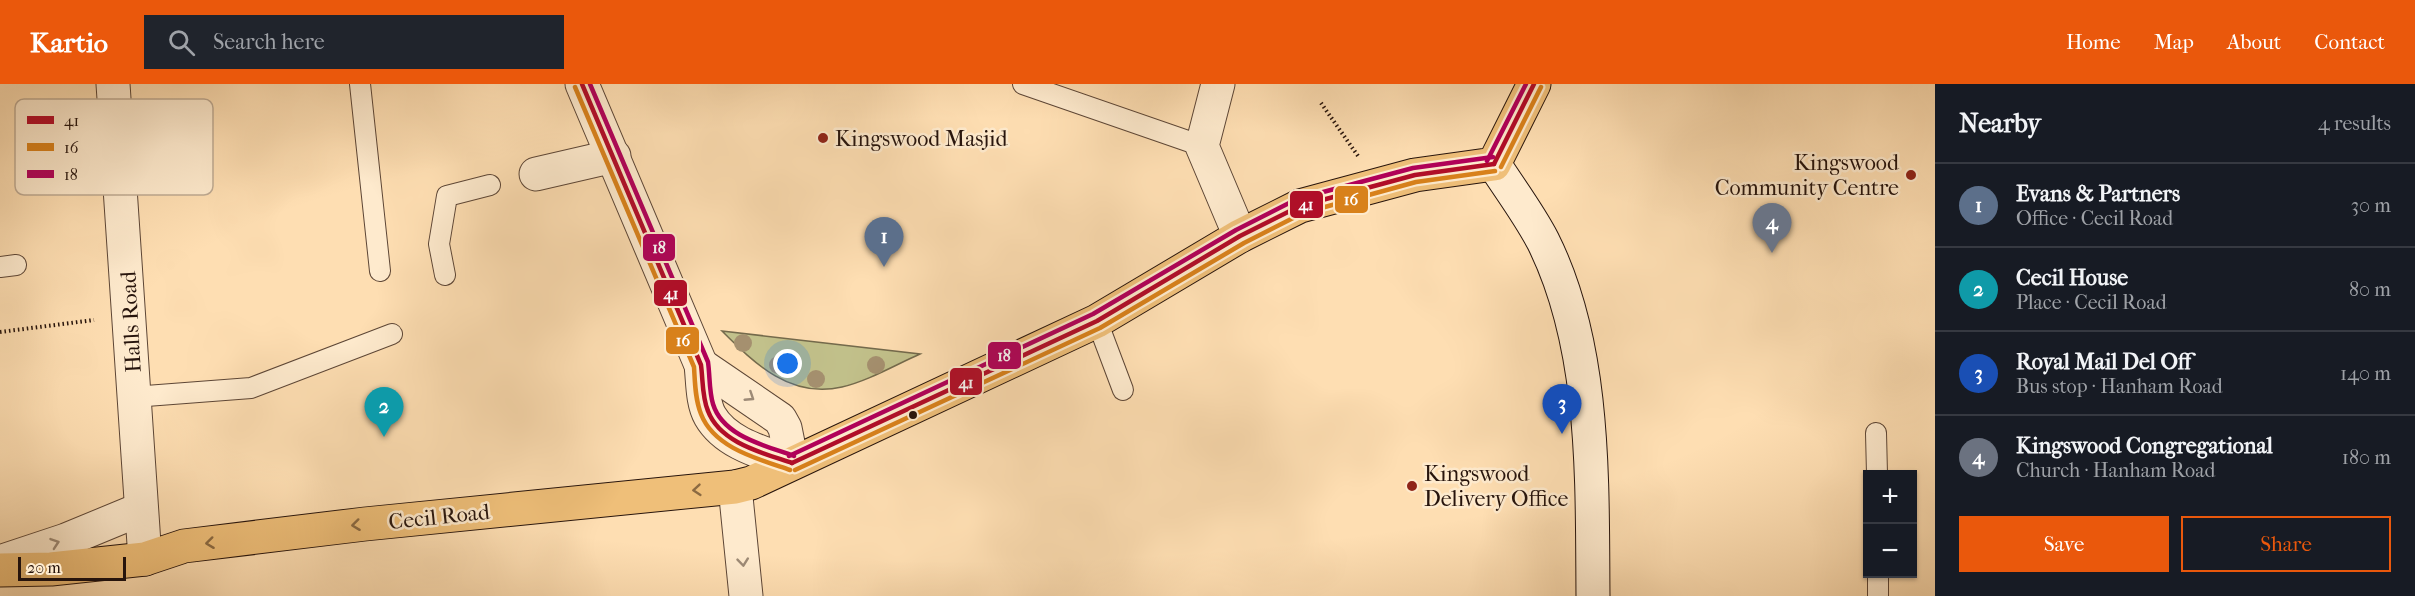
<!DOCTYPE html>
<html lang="en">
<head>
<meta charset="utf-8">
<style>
  :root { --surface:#171b24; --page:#20242c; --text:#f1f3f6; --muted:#9ea1a6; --line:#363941; --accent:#ea580c }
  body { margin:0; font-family:"IM FELL French Canon",serif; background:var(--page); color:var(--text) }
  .controls { position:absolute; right:18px; bottom:18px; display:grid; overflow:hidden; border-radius:0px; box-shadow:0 2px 4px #0004 }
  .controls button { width:54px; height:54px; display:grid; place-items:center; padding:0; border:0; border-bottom:2px solid var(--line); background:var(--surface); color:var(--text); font:30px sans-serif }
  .scale { position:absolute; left:18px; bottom:15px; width:108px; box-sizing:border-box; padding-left:6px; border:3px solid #27140c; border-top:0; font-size:16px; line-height:21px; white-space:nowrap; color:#27140c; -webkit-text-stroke:4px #feeacd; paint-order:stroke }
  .you { position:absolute; left:788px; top:280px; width:21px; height:21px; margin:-15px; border:4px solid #fff; border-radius:50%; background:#1a73e8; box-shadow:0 0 0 9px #1a73e833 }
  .badge { display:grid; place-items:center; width:39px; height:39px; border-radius:50%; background:var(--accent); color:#fff; font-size:20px; font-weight:700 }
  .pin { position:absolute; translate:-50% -50px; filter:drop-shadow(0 2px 3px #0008) }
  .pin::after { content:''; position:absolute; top:32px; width:21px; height:18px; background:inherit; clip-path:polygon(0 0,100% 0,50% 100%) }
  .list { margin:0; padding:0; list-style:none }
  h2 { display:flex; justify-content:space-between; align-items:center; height:78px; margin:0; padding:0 24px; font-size:26px }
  h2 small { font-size:20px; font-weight:400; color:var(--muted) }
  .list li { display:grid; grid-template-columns:39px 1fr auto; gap:18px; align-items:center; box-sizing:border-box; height:84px; padding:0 24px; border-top:2px solid var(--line) }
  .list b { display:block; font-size:22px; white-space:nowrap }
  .list p { margin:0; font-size:20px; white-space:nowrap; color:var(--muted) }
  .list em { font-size:20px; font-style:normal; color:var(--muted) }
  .actions { display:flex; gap:12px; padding:18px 24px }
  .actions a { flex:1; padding:14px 0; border:2px solid var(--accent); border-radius:0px; text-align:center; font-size:21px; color:var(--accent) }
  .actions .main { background:var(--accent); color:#fff }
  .icon { flex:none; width:33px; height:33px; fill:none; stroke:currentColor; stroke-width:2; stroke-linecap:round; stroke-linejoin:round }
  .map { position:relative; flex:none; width:1935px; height:512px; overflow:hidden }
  header { display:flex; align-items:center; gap:36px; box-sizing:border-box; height:84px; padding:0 30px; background:var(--accent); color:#fff }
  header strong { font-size:28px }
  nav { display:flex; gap:33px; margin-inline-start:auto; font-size:21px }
  .search { width:420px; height:54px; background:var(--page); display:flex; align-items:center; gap:15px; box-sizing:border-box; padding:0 21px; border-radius:0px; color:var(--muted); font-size:22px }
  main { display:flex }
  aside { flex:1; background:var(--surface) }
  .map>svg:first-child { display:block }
</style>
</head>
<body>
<header>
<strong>Kartio</strong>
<div class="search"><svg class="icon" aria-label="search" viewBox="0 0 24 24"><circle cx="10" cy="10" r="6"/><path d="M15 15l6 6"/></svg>Search here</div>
<nav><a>Home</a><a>Map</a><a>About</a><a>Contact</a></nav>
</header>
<main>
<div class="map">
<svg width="1935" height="512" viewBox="0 0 1935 512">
  <rect width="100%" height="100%" fill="#fedeb2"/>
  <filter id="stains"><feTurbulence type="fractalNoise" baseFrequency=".00333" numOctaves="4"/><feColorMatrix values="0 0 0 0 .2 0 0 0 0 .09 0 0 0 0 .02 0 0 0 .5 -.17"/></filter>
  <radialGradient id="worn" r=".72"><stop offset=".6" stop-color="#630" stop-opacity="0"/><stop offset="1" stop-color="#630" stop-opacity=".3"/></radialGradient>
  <path fill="#c2c18b" stroke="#746a4c" stroke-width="1.5" d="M 722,247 L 920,270 C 895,281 868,297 842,303 C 791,315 755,280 722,247 Z"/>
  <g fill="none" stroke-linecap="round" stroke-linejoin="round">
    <g stroke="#5d4636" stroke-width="22">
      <g id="lane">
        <path d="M 360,0 L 380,187"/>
        <path d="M 1023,0 L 1202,62"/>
        <path d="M 0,183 L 16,181"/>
        <path d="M 445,191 L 439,160 L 447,112 L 490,101"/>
        <path d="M 1097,237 L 1123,306"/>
        <path d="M 133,313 L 251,304 L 392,250"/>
        <path d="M 1876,349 L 1877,390"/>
        <path d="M 1878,490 L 1878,512"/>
      </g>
    </g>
    <g stroke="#5d4636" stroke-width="35">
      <g id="street">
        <path d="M 113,0 L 145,475"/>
        <path d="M 582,0 L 701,281 C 703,297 702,318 710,332 C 726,360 764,369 792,379"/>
        <path d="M 1218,0 L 1202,62 L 1240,152"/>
        <path d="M 536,90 L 614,72"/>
        <path d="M 701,281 L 780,335 L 785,344 L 792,379"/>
        <path d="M 735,403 L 746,512"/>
        <path d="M 0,478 L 66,456 L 141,425"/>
      </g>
    </g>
    <g stroke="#27140c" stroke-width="35">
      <path id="secondary" d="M 1494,80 C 1510,105 1529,130 1543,157 C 1596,263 1592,396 1593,512"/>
    </g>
    <g stroke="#27140c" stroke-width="35">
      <path id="primary" d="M 0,486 L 51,485 L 145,475 L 184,462 L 365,440 L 735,403 L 751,399 L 1097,237 L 1240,152 L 1300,122 L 1415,91 L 1494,80 L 1534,0"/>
    </g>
    <g stroke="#27140c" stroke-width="4" stroke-dasharray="1.5 3" stroke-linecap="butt">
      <path d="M 1321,19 L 1358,72"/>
      <path d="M 0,248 L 94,236"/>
    </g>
    <use href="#lane" stroke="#feeacd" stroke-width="20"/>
    <use href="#street" stroke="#feeacd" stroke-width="33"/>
    <use href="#secondary" stroke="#feeacd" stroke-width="33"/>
    <use href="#primary" stroke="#efbf79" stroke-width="33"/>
    <g stroke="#feeacd" stroke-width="9">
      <g id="bus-1">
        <path d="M 582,0 L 701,281 C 703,296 702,313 708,327 C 720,359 763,369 792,379"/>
        <path d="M 1494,80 L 1534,0"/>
        <path d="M 792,379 L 1097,237 L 1240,152 L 1300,122 L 1415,91 L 1494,80"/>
      </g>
    </g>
    <g stroke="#feeacd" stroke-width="9">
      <g id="bus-2">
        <path d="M 575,3 L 694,283 C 695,298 695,315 701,330 C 714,364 758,375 790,386"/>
        <path d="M 1501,83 L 1541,3"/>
        <path d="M 795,386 L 1100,244 L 1244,159 L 1303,129 L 1416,98 L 1495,87"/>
      </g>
    </g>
    <g stroke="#feeacd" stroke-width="9">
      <g id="bus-3">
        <path d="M 590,0 L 708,278 C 710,292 709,307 713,320 C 723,353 767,362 794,372"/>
        <path d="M 1487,77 L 1526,0"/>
        <path d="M 789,372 L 1093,230 L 1236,146 L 1297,115 L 1413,84 L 1493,73"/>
      </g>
    </g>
    <use href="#bus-1" stroke="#b10d28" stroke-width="4.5"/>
    <use href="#bus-2" stroke="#d8811b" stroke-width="4.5"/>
    <use href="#bus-3" stroke="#b10059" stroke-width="4.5"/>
  </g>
  <g fill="#a5906f">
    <circle cx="743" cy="259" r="9"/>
    <circle cx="778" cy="281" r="9"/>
    <circle cx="876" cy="281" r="9"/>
    <circle cx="816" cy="295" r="9"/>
  </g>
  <defs><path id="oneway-chevron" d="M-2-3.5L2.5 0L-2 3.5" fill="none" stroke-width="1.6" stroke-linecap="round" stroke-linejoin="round" transform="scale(1.5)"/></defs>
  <g stroke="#9d8a76">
    <use href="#oneway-chevron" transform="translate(750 313) rotate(33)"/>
    <use href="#oneway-chevron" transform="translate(55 459) rotate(-19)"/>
    <use href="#oneway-chevron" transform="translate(743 478) rotate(84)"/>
  </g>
  <g stroke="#8b6a42">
    <use href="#oneway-chevron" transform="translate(697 406) rotate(175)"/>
    <use href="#oneway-chevron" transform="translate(356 441) rotate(173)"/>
    <use href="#oneway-chevron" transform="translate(210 459) rotate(173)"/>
  </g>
  <g fill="#8f2418" stroke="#feeacd" stroke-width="2">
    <circle cx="823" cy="54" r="6"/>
    <circle cx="1911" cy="91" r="6"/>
    <circle cx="1412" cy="402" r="6"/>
  </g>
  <circle fill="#27140c" stroke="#feeacd" stroke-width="2" cx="913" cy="331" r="5"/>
  <g text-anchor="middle" stroke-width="5" stroke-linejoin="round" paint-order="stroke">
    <g font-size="22" fill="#27140c" stroke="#feeacd" text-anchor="start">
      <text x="835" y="62">Kingswood Masjid</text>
      <text x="1899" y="86" text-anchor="end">Kingswood<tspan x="1899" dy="25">Community Centre</tspan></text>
      <text x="1424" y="397">Kingswood<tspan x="1424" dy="25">Delivery Office</tspan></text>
    </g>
    <g font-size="22" fill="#27140c" stroke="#feeacd">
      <text transform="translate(130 238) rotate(-93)" y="8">Halls Road</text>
      <text transform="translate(439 432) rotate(-6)" y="8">Cecil Road</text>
    </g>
  </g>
  <rect x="15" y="15" width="198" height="96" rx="9" fill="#feeacd" stroke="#beaa93" stroke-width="1.5"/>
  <rect x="27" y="32" width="27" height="8" fill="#b10d28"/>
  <rect x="27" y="59" width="27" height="8" fill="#d8811b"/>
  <rect x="27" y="86" width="27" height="8" fill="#b10059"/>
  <g font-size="16" fill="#27140c">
    <text x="64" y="42">41</text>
    <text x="64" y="69">16</text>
    <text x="64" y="96">18</text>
  </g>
  <g stroke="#feeacd" stroke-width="2">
    <rect x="1334" y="101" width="35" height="29" rx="6" fill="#d8811b"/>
    <rect x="1289" y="106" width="35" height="29" rx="6" fill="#b10d28"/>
    <rect x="642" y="149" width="34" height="29" rx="6" fill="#b10059"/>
    <rect x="653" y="195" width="35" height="28" rx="6" fill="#b10d28"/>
    <rect x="665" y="242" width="35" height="29" rx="6" fill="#d8811b"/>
    <rect x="987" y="257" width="35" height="29" rx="6" fill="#b10059"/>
    <rect x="949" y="283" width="34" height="29" rx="6" fill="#b10d28"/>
  </g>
  <g font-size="16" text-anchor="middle" font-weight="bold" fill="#fff">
    <text x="1351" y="121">16</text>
    <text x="1306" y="126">41</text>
    <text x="659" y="169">18</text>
    <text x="671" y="215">41</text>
    <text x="683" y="262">16</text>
    <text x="1004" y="277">18</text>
    <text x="966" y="304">41</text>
  </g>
  <rect width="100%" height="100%" filter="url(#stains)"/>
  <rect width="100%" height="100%" fill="url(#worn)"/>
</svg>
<div class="controls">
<button>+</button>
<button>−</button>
</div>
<div class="scale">20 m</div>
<div class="you"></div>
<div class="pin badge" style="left:884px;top:183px;background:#5c6f8a">1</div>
<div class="pin badge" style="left:384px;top:353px;background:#0f9aa8">2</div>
<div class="pin badge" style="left:1562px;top:350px;background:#1a4fb4">3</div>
<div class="pin badge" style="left:1772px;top:169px;background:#6b7280">4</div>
</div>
<aside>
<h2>Nearby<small>4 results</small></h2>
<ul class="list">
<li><span class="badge" style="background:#5c6f8a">1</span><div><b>Evans &amp; Partners</b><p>Office · Cecil Road</p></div><em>30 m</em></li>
<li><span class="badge" style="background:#0f9aa8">2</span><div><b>Cecil House</b><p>Place · Cecil Road</p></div><em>80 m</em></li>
<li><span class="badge" style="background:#1a4fb4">3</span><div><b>Royal Mail Del Off</b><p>Bus stop · Hanham Road</p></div><em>140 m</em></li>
<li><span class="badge" style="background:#6b7280">4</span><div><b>Kingswood Congregational</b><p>Church · Hanham Road</p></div><em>180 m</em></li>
</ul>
<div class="actions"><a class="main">Save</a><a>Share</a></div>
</aside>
</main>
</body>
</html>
